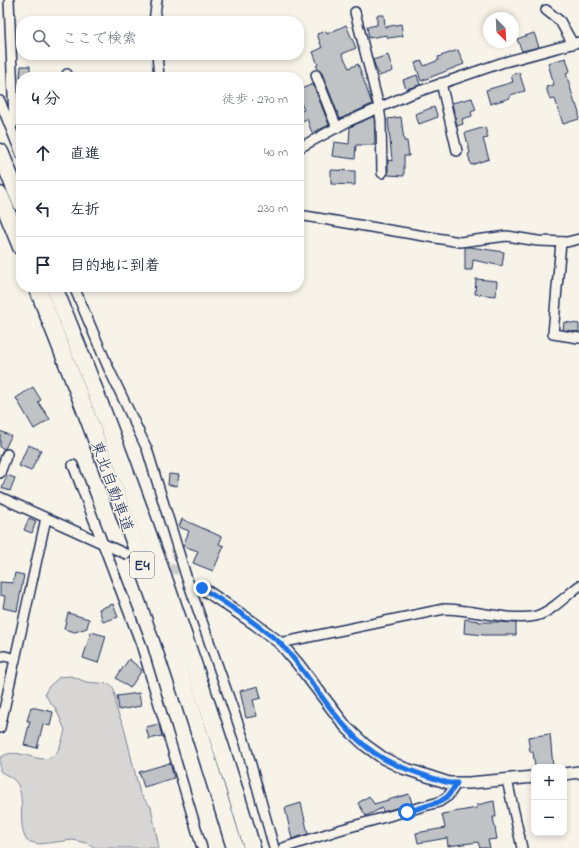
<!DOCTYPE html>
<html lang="ja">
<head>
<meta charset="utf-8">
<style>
  :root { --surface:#fff; --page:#f2f2f3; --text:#1f2937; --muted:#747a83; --line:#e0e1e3 }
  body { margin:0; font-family:"Indie Flower","Klee One",sans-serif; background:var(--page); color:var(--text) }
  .controls { position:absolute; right:12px; bottom:12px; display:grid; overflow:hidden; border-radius:8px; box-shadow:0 2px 6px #0003 }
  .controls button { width:36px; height:36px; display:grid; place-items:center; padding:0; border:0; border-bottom:1px solid var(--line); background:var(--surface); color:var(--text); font:20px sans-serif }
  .compass { position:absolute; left:483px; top:12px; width:36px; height:36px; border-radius:50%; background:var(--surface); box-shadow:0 2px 6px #0003; rotate:156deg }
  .stop { position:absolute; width:12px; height:12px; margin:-9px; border:3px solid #1a73e8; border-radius:50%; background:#fff }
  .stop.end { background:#1a73e8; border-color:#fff; box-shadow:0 1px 4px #0008 }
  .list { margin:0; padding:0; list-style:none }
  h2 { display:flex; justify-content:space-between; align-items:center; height:52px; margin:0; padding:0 16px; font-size:17px }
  h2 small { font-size:13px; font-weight:400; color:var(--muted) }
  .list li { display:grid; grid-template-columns:26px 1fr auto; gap:12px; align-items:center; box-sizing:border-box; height:56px; padding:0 16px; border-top:1px solid var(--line) }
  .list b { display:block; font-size:15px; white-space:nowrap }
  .list em { font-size:13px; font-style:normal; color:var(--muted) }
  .icon { flex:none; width:22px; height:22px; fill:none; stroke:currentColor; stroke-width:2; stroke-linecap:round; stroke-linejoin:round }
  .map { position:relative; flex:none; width:579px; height:848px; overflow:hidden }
  .search { position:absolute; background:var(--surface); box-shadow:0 2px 6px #0003; left:16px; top:16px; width:288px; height:44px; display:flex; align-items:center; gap:10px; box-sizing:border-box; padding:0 14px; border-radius:16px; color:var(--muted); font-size:15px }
  .panel { position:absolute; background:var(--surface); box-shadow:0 2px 6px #0003; left:16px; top:72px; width:288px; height:220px; border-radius:16px }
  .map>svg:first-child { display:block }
</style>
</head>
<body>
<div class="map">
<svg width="579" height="848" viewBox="0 0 579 848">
  <rect width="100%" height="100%" fill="#f7f3e8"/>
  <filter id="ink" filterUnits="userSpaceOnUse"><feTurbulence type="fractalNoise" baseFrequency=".025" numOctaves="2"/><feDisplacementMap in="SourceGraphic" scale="8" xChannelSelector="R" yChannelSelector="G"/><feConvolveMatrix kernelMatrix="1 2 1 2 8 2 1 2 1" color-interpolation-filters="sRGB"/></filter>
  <g filter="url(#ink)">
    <path fill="#d7d6d4" stroke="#798299" d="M 71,676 L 86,682 L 110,684 L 114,689 L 117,711 L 124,727 L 140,794 L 151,807 L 159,848 L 96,848 L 86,843 L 73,840 L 39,844 L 27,841 C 15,823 29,793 13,779 C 9,776 4,774 0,771 L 0,758 C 18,743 42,770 56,753 C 61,747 63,737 65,730 L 56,709 L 49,701 L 45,694 C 48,684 54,684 59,677 Z"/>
    <g fill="#c0c3c5" stroke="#1b2f5e">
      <path d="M 377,15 L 384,15 L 385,27 L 401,24 L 403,36 L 388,38 L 387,35 L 369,38 L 367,27 L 377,25 Z"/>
      <path d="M 346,25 L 356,48 L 342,54 L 349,68 L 358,64 L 372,104 L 340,119 L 322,73 L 316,66 L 318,65 L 313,52 L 322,48 L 317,34 L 326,31 L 327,34 Z"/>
      <path d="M 534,33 L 539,47 L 522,51 L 517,39 Z"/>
      <path d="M 458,50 L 464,64 L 421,81 L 415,63 L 422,61 L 424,66 L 439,60 L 438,57 Z"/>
      <path d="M 388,55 L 393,71 L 379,76 L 373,60 Z"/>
      <path d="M 566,58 L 570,71 L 566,73 L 575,104 L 576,104 L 579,113 L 579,119 L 563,124 L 555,99 L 550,100 L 546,87 L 554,85 L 548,63 Z"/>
      <path d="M 21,66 L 30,66 L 30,77 L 20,77 Z"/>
      <path d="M 519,72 L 525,91 L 510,95 L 510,98 L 490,104 L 486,90 L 513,82 L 511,75 Z"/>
      <path d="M 417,75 L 420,85 L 406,89 L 403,80 Z"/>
      <path d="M 313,84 L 329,125 L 312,133 L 307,119 L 299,122 L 299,112 L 304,110 L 299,99 L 299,90 Z"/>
      <path d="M 472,98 L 476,110 L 471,112 L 472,116 L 462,119 L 463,124 L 457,126 L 452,103 Z"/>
      <path d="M 434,107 L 438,117 L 419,124 L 415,114 Z"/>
      <path d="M 374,116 L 375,145 L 356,145 L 355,159 L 332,156 L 334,142 L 349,144 L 350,127 Z"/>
      <path d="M 401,117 L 404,141 L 407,141 L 409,156 L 404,156 L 404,176 L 388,175 L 388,160 L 392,161 L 388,119 Z"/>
      <path d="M 485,127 L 488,138 L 483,139 L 489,159 L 471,165 L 468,154 L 470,153 L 465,133 Z"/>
      <path d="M 331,170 L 355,171 L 355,185 L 331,184 Z"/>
      <path d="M 465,247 L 470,247 L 504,252 L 502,266 L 473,260 L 472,270 L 465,270 Z"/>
      <path d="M 476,279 L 497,281 L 496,296 L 475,294 Z"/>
      <path d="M 564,322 L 579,324 L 579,332 L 563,330 Z"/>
      <path d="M 33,387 L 41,400 L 38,402 L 50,419 L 34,429 L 16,398 Z"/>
      <path d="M 0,431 L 11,436 L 5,449 L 0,447 Z"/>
      <path d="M 28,445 L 41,450 L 31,471 L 19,466 Z"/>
      <path d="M 169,474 L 179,475 L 177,486 L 168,485 Z"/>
      <path d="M 7,475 L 15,478 L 10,491 L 2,488 Z"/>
      <path d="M 29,518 L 36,521 L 32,533 L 24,530 Z"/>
      <path d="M 182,519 L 222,537 L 219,544 L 224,546 L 213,571 L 193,563 L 198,551 L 183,546 L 189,531 L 179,527 Z"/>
      <path d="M 15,573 L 24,575 L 17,611 L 3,608 L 5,596 L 0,595 L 0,582 L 13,583 Z"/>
      <path d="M 113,604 L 118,617 L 103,622 L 99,609 Z"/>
      <path d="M 68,613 L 89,619 L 87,628 L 75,632 L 64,629 Z"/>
      <path d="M 465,619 L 479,621 L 479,622 L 497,622 L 516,623 L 516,635 L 484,635 L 464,633 Z"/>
      <path d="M 91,632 L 106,636 L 98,663 L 83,658 Z"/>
      <path d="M 129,659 L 142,670 L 130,688 L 116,678 Z"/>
      <path d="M 258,686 L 261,698 L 253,700 L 257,716 L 246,718 L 240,691 Z"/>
      <path d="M 139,693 L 141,706 L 119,710 L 117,696 Z"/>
      <path d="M 31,707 L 53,712 L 50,726 L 43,724 L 37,748 L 24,745 L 30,721 L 27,721 Z"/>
      <path d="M 159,724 L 162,736 L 149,739 L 146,727 Z"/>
      <path d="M 550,734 L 553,767 L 535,767 L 533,752 L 530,752 L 528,737 Z"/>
      <path d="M 170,763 L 174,778 L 144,787 L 139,772 Z"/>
      <path d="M 409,794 L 412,803 L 383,812 L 382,808 L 366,816 L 358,803 L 369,796 L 374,804 Z"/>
      <path d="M 494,801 L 496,817 L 493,817 L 497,839 L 488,840 L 490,848 L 480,848 L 478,842 L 448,846 L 447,838 L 418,843 L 416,833 L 445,828 L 442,814 L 477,808 L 477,805 Z"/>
      <path d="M 301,803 L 308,834 L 292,839 L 285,808 Z"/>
    </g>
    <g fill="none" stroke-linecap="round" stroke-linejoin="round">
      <path stroke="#cbcccc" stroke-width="9" stroke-dasharray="9 4.5" stroke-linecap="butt" d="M 157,564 L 179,571"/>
      <g stroke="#1b2f5e" stroke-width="12">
        <g id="minor">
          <path d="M 9,0 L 14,119 L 14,122 L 11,127"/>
          <path d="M 546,10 L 560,21 L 573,44"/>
          <path d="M 355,12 L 379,107 L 381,121 L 382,173"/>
          <path d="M 154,21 L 157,0"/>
          <path d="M 157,55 L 159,77"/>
          <path d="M 67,74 L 67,77"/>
          <path d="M 316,75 L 337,128"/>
          <path d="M 441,83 L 457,151"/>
          <path d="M 0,101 L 21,154"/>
          <path d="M 299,148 L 347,122 L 408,95 L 501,63 L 579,42"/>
          <path d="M 299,215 L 460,242 L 507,236 L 538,241 L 567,242 L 579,239"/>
          <path d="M 561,242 L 553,334 L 579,338"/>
          <path d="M 74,287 L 108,367 L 147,449 L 186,576 L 245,743 L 274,848"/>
          <path d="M 73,465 L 141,644 L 202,848"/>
          <path d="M 0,473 L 7,454"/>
          <path d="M 0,497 L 126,554"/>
          <path d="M 280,643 L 444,609 C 471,609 512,622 536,616 C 551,612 567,595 579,586"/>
          <path d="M 0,657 L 5,656 L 15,659"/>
          <path d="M 0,728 L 46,518"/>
          <path d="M 507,780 L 522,848"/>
          <path d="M 283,848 L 339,830 L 439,802 L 448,796 L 457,783"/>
        </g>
      </g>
      <g stroke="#1b2f5e" stroke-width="14">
        <g id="tertiary">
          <path d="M 202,588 L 255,624 L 280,643 L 298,664 L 346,727 L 365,745 L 383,758 L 403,768 L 449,783 L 469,783 L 534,777"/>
          <path d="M 564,774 L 579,772"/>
        </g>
      </g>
      <g stroke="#1b2f5e" stroke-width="19">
        <g id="motorway">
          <path d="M 0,152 L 21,203"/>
          <path d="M 0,195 L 21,247"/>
          <path d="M 37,287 C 84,405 129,524 170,643 C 193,711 214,780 235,848"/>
          <path d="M 54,287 C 105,413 152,541 195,669 C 215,729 235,788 252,848"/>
        </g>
      </g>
      <use href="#minor" stroke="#f7f3e8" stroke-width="9"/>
      <use href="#tertiary" stroke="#f7f3e8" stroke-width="11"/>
      <use href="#motorway" stroke="#f7f3e8" stroke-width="16"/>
    </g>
  </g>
  <g fill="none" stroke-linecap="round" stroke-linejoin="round" filter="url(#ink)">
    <path stroke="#1a73e8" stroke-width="5" d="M 202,588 C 222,601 243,614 262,629 C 268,634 275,638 281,644 C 315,680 339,734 384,759 C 404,770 427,776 449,783 L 457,783 L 448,796 L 439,802 L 407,812"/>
  </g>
  <g text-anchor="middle" stroke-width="3" stroke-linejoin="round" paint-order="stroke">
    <rect fill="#f7f3e8" stroke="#5d6a87" stroke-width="1" x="130" y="552" width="24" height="26" rx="3"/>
    <g font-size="15" font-weight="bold" fill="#1b2f5e">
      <text x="142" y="570">E4</text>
    </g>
    <g font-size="16" fill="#1b2f5e" stroke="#f7f3e8">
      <text transform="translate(113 486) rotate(70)" y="6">東北自動車道</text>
    </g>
  </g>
</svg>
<div class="controls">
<button>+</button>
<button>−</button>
</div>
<svg class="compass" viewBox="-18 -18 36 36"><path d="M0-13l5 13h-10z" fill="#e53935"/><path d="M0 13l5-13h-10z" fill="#747a83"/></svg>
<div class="stop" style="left:407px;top:812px"></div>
<div class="stop end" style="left:202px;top:588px"></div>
<div class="search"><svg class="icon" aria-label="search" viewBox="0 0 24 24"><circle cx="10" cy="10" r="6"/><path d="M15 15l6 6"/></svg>ここで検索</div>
<section class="panel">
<h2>4 分<small>徒歩 · 270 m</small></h2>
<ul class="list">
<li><svg class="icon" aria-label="ahead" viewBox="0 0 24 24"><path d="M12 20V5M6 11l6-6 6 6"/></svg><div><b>直進</b></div><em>40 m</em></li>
<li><svg class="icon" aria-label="left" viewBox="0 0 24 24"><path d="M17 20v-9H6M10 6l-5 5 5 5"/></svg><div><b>左折</b></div><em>230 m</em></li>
<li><svg class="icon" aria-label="arrive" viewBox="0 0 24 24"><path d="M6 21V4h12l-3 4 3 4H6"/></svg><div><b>目的地に到着</b></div></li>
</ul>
</section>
</div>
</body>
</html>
